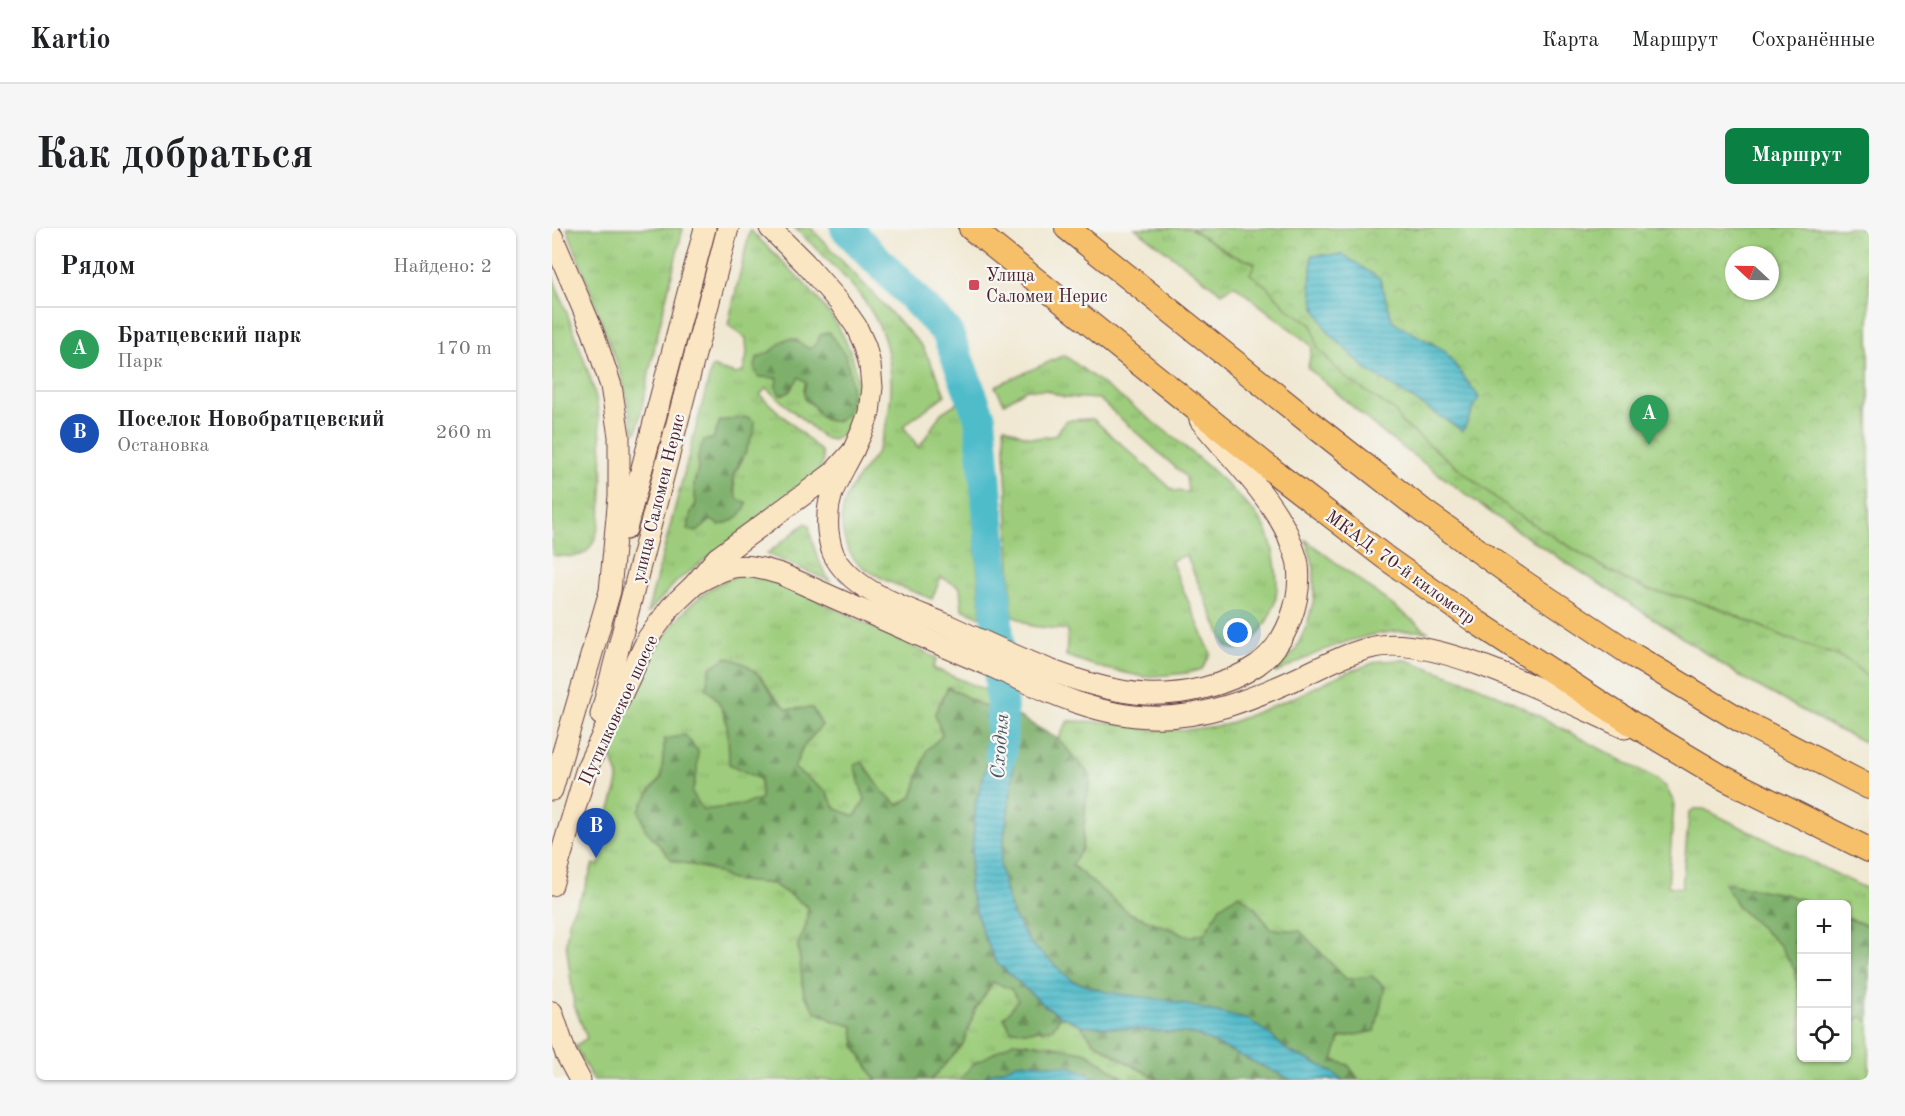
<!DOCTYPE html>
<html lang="ru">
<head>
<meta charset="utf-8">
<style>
  :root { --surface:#fff; --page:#f6f6f6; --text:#202124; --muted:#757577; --line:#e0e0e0; --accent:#0b8043 }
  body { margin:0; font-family:"Old Standard TT",serif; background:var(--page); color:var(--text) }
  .controls { position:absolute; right:18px; bottom:18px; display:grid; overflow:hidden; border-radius:9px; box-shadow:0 2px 4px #0004 }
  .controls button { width:54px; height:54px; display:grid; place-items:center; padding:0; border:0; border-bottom:2px solid var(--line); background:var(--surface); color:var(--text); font:30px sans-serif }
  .compass { position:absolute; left:1173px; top:18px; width:54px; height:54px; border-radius:50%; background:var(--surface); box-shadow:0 2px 4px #0004; rotate:292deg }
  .you { position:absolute; left:686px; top:405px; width:21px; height:21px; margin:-15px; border:4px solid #fff; border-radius:50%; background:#1a73e8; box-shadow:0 0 0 9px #1a73e833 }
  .badge { display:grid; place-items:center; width:39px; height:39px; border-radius:50%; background:var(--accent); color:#fff; font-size:20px; font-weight:700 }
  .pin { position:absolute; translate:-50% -50px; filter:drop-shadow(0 2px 3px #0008) }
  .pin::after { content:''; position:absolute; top:32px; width:21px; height:18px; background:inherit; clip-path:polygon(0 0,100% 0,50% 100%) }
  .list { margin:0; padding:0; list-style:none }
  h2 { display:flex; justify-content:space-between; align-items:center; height:78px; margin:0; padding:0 24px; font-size:26px }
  h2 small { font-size:20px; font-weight:400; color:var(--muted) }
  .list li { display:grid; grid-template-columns:39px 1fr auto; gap:18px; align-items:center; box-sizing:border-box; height:84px; padding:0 24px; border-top:2px solid var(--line) }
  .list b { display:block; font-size:22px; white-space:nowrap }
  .list p { margin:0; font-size:20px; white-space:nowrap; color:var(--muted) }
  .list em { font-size:20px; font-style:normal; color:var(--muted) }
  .icon { flex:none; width:33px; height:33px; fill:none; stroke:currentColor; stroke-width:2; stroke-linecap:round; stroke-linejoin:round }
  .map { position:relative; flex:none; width:1317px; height:852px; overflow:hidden; border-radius:9px }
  header { display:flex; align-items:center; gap:36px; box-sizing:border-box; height:84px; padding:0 30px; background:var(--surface); border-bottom:2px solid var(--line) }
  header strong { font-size:28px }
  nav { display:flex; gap:33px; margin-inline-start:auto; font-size:21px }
  .intro { display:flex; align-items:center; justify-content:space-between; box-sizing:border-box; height:144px; padding:0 36px }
  h1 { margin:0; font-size:42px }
  .button { padding:15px 27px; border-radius:9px; background:var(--accent); color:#fff; font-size:21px; font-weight:700 }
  main { display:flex; gap:36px; padding:0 36px }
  aside { flex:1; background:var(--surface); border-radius:9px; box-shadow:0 2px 4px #0004 }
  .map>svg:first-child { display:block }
</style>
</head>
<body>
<header>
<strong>Kartio</strong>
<nav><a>Карта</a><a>Маршрут</a><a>Сохранённые</a></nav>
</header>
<div class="intro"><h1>Как добраться</h1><a class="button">Маршрут</a></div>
<main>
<aside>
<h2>Рядом<small>Найдено: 2</small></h2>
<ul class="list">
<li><span class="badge" style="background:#2e9e5b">A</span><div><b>Братцевский парк</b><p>Парк</p></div><em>170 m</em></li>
<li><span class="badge" style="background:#1a4fb4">B</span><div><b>Поселок Новобратцевский</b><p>Остановка</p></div><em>260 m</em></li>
</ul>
</aside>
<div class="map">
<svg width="1317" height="852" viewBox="0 0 1317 852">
  <defs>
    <pattern id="grass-tufts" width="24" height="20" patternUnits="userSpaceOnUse" patternTransform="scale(1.5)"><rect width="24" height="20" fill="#9dcd7c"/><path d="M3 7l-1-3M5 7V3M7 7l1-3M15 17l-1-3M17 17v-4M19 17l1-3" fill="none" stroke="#89b06b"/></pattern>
    <pattern id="forest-firs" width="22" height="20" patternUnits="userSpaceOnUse" patternTransform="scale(1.5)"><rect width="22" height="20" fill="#7eb06c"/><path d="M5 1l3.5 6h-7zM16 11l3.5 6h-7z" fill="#698f59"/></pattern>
    <pattern id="park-crowns" width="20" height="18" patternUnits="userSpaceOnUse" patternTransform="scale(1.5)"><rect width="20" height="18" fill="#9dcd7c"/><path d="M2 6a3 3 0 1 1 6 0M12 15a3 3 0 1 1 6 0" fill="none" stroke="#89b06b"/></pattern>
    <pattern id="water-rules" width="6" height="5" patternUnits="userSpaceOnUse" patternTransform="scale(1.5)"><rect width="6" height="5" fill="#4fbcca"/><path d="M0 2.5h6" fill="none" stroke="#4498a4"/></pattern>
  </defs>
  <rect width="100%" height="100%" fill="#f6f6f2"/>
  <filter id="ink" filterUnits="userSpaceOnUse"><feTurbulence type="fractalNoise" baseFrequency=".0167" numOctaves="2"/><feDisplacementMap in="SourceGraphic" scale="12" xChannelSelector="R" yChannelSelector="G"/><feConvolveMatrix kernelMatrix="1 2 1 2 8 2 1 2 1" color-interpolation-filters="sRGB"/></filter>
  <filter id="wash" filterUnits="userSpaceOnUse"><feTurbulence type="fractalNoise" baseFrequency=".008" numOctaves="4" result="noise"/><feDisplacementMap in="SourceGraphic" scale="24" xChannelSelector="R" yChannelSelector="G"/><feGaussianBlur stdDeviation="1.35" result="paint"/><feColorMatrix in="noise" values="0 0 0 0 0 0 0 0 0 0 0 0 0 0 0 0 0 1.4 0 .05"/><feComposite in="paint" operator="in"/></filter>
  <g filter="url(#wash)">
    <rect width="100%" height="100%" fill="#f0e8d2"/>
    <g fill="url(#grass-tufts)" stroke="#747654" stroke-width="1.5" fill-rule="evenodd">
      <path d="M 15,0 L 131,0 L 105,108 L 85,203 L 82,204 L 69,146 Z"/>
      <path d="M 243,0 L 259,0 L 370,118 L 385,147 L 393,167 L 351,198 L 367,220 L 389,185 L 408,173 L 415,200 L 429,389 L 410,381 L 408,359 L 389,349 L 380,371 C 359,362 318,349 303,332 C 296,323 291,311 290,299 C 288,275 297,261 312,242 C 316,236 322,230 325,224 C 338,193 343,158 336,126 C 327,74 279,36 243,0 Z"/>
      <path d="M 583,0 L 638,0 L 680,27 L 703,35 L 853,165 L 849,194 L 960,283 L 1062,346 L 1097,362 L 1131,369 L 1166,380 L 1238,411 L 1294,431 L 1317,450 L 1317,516 L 1284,501 L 1191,450 L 1099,389 L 953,295 L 831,205 L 756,140 L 760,118 L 682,57 L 670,65 Z"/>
      <path d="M 198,2 C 242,46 316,105 304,175 C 301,192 297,204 281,212 L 272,210 L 214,160 L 208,167 L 270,224 L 271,234 L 267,244 L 125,353 L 95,386 L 160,139 L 184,146 L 191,144 L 195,127 L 194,110 L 176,97 ZM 277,105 L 290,122 L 265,185 L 261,177 L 253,172 L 252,162 L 254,154 L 213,126 L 244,112 L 251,119 L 259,121 ZM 177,192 L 191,230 C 182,246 179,253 186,272 L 194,275 L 159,292 L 145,304 L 136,302 L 139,284 L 144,276 L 142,257 L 146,239 L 146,229 L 161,211 L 168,193 Z"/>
      <path d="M 0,47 C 15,86 32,126 43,167 C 50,194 60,311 31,326 C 22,330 10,328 0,327 Z"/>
      <path d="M 512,127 C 579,178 652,226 707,290 C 721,306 727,348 724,369 C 722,385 700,425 680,421 C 678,420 675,418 673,416 L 634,327 L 619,333 L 659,426 L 650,441 L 635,445 L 593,449 L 550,440 L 514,428 L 516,402 L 479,398 L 460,387 L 452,198 C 472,209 481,213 504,207 L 514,192 L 541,191 L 622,263 L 636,264 L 634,249 L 547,171 L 512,169 L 494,162 L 475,161 L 452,175 L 443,158 Z"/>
      <path d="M 254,295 L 257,297 C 260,318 266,335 278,353 L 215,326 Z"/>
      <path d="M 754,312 L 876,404 C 821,398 772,420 724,445 L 723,443 L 743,423 L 755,397 L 762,371 L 762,340 Z"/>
      <path d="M 201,347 L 240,360 L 385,430 L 381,440 L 438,464 L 438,482 L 396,459 L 383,485 L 390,508 L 375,522 L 360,569 L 346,577 L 331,564 L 310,534 L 313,572 L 303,589 L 284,581 L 274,564 L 242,540 L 250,520 L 270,497 L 235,481 L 221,467 L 209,449 L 193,436 L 154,460 C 179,481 176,506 177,536 L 208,551 L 209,571 L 190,577 L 151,582 L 140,565 L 145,544 L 113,511 L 109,550 L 97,565 L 120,632 L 161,642 L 179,652 L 221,656 L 256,679 L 254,698 L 246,717 L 252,767 L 282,793 L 301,798 L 303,818 L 324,852 L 41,852 L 23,818 L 35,810 L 22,777 L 14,714 L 18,688 L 32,663 L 41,636 L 47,637 L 54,615 L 47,613 C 51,601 66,561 66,551 C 66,542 58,533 60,524 C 74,466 119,373 179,350 C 185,347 194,348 201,347 Z"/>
      <path d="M 854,432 L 922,456 L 972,480 L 1105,551 L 1114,559 L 1122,575 L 1116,658 L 1130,660 L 1137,586 L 1143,581 L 1152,581 L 1317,662 L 1317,698 L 1295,690 L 1294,676 L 1261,676 L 1236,667 L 1172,655 L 1186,679 L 1229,718 L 1243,743 L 1249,772 L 1250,830 L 1294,830 L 1295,797 L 1310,788 L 1317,794 L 1317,852 L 807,852 L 796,837 L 781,832 L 788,810 L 823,802 L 820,748 L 794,751 L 748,703 L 719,701 L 703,680 L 668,679 L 654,704 L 639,709 L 577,685 L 519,637 L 539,549 L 506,511 L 516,493 L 554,494 L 595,501 L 632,502 L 673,497 L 743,469 L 790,446 L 827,433 Z"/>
      <path d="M 440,753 L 459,761 L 467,772 L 452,790 L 459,802 L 474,803 L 500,801 L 509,788 L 529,797 L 541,813 L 574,834 L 607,852 L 575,852 L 535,825 L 420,837 L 408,852 L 379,852 L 411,816 L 423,782 Z"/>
    </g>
    <g fill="url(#forest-firs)" stroke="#64684c" stroke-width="1.5">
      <path d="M 277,104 C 281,111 287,117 291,123 C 298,138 306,179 290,190 C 285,194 278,194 272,191 C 266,188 265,182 261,177 C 259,175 256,174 253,172 L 252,162 L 254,154 L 247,149 L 237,164 L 228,167 L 224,159 L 225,150 L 206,149 L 203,139 L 205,130 C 210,127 218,125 222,121 C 229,116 232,108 243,112 C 249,114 251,119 259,121 L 265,115 L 268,107 Z"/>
      <path d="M 196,189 L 203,194 L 202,203 L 191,230 L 181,247 L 182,262 L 186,271 L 195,275 C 190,289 181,294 167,297 L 159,292 L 145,304 L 136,302 L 139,284 L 144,276 L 142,257 L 146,239 L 146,229 L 152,212 L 161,211 L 168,193 Z"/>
      <path d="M 175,429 L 193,436 L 209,449 L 221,467 L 235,481 L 260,480 L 270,497 L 250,520 L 242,540 L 274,564 L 284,581 L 303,588 L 313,572 L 302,537 L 310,534 L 331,564 L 346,577 L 360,569 L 375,522 L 390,508 L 383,485 L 396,459 L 438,482 L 438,526 L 424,574 L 417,661 L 432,708 L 444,734 L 493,778 L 509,788 L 500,801 L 474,803 L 459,802 L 452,790 L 466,772 L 459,761 L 441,754 L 423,782 L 411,816 L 379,852 L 324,852 L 303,818 L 301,798 L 282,793 L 264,784 L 252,767 L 246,717 L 254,698 L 256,679 L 221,656 L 179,652 L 161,642 L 120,632 L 93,601 L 87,582 L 97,565 L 109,550 L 113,511 L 133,507 L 146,523 L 145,544 L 140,565 L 151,582 L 190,577 L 209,571 L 208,551 L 177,536 C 176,506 179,481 154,460 L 158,440 Z"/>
      <path d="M 462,486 L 506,511 L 539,548 L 534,575 L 530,621 L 520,637 L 577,685 L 639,709 L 654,704 L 668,679 L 687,666 L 703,680 L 719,701 L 748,703 L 794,751 L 820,748 L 833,759 L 823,803 L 788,810 L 781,832 L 796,837 L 807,852 L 791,852 L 772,839 L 736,823 L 718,807 L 577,768 L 554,764 L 521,753 L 478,715 L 461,687 L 454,665 L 448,636 L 461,549 Z"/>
      <path d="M 1172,655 L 1236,667 L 1261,676 L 1250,676 L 1249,772 L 1243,743 L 1229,718 L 1186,679 Z"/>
      <path d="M 1294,690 L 1317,698 L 1317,794 L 1310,788 L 1295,797 Z"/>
      <path d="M 529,797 L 643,806 L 740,852 L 607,852 L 574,834 L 541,813 Z"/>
      <path d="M 461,814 L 498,817 L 535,825 L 575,852 L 548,852 L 520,839 L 436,847 L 431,852 L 408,852 L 420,837 Z"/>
    </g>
    <path fill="url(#park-crowns)" stroke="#747654" stroke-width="1.5" fill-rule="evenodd" d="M 638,0 L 1317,0 L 1317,450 L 1294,431 L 1238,411 L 1166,380 L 1131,369 L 1097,362 L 1062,346 L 960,283 L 849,194 L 843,183 L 794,150 L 766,121 L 760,97 L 736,81 L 712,56 L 698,46 L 703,35 L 680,27 ZM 1182,27 L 1218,27 L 1218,63 L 1182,63 Z"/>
    <g fill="url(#water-rules)" stroke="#4c6e7a" stroke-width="1.5">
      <path d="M 760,27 L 792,27 L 828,51 L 841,94 L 892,122 L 927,169 L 911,203 L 816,143 L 776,104 L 763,80 L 758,56 Z"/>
      <path d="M 438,482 L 462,486 L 461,549 L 448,636 L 454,665 L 461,687 L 478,715 L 521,753 L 554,764 L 619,773 L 697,792 L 718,807 L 736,823 L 772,839 L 791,852 L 740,852 L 643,806 L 529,797 L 509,788 L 493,778 L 444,734 L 432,708 L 417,661 L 424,574 L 438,526 Z"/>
      <path d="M 469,834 L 520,839 L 548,852 L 431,852 L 436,847 Z"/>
    </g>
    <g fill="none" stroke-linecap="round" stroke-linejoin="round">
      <path stroke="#4fbcca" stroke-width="32" d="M 294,0 L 395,104 L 428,190 L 443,360 L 450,484 L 449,527"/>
    </g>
  </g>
  <g filter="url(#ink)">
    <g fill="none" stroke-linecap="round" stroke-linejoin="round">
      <g stroke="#633d44" stroke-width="23">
        <g id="secondary">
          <path d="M 0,8 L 41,104 L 59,158 L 67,208 L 67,268 L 58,363 L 0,562"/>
          <path d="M 301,223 C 286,253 273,267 276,303 C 277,310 278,318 281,325 C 299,364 356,380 393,396 C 453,423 527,461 593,466 C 629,468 675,458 705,437 C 735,416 750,372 746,337 C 745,328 739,316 736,307 C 718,268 676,226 648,192"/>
          <path d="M 74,301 L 153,0"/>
          <path d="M 143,356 C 180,335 189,334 229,346 C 298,377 367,408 436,437 C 488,460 542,488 599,489 C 651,491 700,471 746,450 C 771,438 795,425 822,419 C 883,405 1015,474 1073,500"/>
          <path d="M 49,487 L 176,0"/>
          <path d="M 0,657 L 35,540 L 96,410 L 119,379 L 143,356 L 165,330 L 281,245 L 301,223 L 311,201 L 317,185 L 320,159 L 318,137 L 313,118 L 304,98 L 288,75 L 253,35 L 218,0"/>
          <path d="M 0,784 L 14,826 L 28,852"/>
        </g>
      </g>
      <g stroke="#633d44" stroke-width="26">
        <g id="trunk">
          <path d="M 419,0 L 730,250 L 834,330 L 926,395 L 1079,495 L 1168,548 L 1317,622"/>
          <path d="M 515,0 L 765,200 L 871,283 L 956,344 L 1082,428 L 1195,496 L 1317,559"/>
        </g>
      </g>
      <use href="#secondary" stroke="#fbe6c4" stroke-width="21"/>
      <use href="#trunk" stroke="#f6c06b" stroke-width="24"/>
    </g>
  </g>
  <rect fill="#d1495b" stroke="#f6f6f2" stroke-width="2" x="416" y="51" width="12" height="12" rx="3"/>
  <g text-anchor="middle" stroke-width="4.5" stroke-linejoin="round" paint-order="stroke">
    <g font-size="18" fill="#4a1f2b" stroke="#f6f6f2" text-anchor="start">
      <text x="434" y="53">Улица<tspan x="434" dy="21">Саломеи Нерис</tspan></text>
    </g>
    <g font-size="18" fill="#4a1f2b" stroke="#f6f6f2">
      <text transform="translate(106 270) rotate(-76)" y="6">улица Саломеи Нерис</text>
      <text transform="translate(849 339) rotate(36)" y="6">МКАД, 70-й километр</text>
      <text transform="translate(66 482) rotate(-65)" y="6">Путилковское шоссе</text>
    </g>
    <g font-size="20" font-style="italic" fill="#4c5663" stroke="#f6f6f2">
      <text transform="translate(447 518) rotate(-86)" y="7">Сходня</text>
    </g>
  </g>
</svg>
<div class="controls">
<button>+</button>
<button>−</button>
<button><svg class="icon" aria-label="locate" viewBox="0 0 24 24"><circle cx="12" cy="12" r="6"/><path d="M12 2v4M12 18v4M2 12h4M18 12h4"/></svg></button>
</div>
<svg class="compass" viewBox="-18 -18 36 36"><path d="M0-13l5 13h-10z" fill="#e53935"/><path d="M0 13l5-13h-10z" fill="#757577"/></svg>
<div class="you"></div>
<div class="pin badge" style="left:1097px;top:217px;background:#2e9e5b">A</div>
<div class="pin badge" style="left:44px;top:630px;background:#1a4fb4">B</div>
</div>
</main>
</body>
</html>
